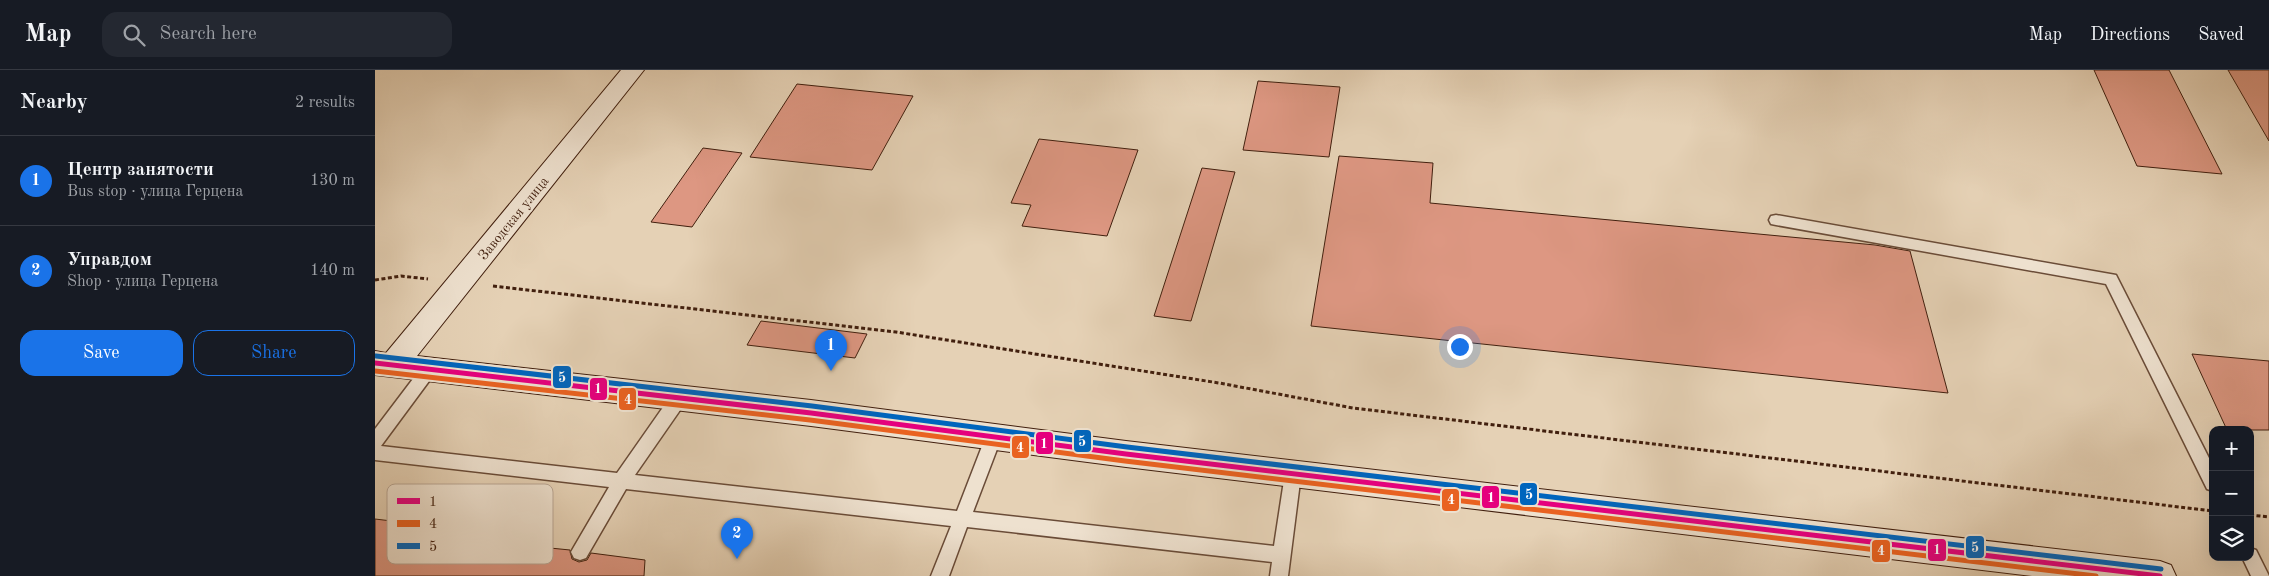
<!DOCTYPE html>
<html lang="en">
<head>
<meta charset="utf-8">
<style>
  :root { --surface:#171b24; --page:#242831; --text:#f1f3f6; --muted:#9ea1a6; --line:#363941; --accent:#1a73e8 }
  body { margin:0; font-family:"Old Standard TT",serif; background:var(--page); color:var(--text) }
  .controls { position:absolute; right:15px; bottom:15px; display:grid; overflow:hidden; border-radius:10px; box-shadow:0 5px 20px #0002 }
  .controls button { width:45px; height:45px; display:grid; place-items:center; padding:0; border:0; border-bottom:1px solid var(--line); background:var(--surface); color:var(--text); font:25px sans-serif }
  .you { position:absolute; left:1084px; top:276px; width:18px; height:18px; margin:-12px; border:4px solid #fff; border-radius:50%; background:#1a73e8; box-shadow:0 0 0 8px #1a73e833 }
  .badge { display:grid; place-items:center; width:32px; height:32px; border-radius:50%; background:var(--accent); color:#fff; font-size:16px; font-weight:700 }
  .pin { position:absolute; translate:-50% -41px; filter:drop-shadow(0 1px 2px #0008) }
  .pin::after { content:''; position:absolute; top:26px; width:18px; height:15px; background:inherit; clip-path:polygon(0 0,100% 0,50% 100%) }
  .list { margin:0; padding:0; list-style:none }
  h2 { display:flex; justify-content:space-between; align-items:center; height:65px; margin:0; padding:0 20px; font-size:21px }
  h2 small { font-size:16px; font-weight:400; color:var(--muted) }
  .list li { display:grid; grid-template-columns:32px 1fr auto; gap:15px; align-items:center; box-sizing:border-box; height:90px; padding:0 20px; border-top:1px solid var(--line) }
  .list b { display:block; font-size:19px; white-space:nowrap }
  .list p { margin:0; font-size:16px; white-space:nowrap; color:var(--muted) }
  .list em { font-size:16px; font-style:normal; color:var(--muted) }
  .actions { display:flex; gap:10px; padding:15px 20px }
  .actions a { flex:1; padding:11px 0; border:1px solid var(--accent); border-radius:15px; text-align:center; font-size:18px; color:var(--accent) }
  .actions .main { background:var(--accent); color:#fff }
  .icon { flex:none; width:28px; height:28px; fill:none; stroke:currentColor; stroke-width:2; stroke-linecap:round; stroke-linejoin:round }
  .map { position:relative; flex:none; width:1894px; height:506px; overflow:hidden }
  header { display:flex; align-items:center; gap:30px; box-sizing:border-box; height:70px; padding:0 25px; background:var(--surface); border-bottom:1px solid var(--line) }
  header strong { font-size:24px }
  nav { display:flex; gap:28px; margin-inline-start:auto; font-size:18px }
  .search { width:350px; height:45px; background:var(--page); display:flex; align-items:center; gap:12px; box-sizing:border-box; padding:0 18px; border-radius:15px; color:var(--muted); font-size:19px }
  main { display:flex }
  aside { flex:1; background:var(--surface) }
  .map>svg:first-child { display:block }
</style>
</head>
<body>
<header>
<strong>Map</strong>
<div class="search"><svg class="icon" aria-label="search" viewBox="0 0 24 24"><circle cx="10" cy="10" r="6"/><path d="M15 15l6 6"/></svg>Search here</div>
<nav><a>Map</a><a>Directions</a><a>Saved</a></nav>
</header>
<main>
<aside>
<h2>Nearby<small>2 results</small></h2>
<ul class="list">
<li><span class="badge">1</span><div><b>Центр занятости</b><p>Bus stop · улица Герцена</p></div><em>130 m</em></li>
<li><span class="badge">2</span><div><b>Управдом</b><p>Shop · улица Герцена</p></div><em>140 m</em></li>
</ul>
<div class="actions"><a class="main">Save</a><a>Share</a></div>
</aside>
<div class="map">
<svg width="1894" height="506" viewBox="0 0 1894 506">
  <rect width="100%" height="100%" fill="#e5d1b5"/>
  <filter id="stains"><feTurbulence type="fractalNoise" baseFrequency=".004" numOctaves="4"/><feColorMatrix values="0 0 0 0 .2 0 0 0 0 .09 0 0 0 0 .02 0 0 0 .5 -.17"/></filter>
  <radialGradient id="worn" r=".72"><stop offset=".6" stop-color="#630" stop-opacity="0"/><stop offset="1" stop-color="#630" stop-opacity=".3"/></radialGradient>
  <g fill="#dd9782" stroke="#411f0e">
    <path d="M 1719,0 L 1794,0 L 1847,104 L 1762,96 Z"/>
    <path d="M 1853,0 L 1894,0 L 1894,71 Z"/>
    <path d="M 883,11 L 965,17 L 954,87 L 868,80 Z"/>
    <path d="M 422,14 L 538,26 L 497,100 L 375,87 Z"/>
    <path d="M 664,69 L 763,80 L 732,166 L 647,156 L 656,135 L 636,133 Z"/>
    <path d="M 328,78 L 367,83 L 317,157 L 276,152 Z"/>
    <path d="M 964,86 L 1058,93 L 1055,133 L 1500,175 L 1535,181 L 1573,323 L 936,256 Z"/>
    <path d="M 827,98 L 860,102 L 816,251 L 779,246 Z"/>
    <path d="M 386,251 L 492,264 L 480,288 L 372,275 Z"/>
    <path d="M 1817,284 L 1894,291 L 1894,360 L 1852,360 Z"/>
    <path d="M 113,428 L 148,433 L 128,463 L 160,467 L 155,476 L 195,480 L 197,489 L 204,492 L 212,490 L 216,483 L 270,490 L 269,506 L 0,506 L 0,449 L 92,460 Z"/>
  </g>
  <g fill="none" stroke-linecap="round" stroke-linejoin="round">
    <g stroke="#6a4c38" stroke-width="3">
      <g id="lane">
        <path d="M 1401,145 L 1741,205 L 1838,396 L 1838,421 L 1832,419 L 1731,214 L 1401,155 L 1396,154 L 1394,150 L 1396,146 Z"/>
        <path d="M 55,292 L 60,293 L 63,298 L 60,303 L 6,376 L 242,403 L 298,323 L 304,321 L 310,323 L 312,328 L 310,333 L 260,405 L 582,441 L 611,366 L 613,361 L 619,359 L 625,361 L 627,366 L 598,442 L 899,476 L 910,404 L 912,399 L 918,397 L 924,399 L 926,404 L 913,506 L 895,506 L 897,492 L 592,457 L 574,506 L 556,506 L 576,456 L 251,419 L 211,488 L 205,490 L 199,488 L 196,482 L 234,417 L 0,390 L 0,359 L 50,293 Z"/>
        <path d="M 1875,478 L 1881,480 L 1894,506 L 1876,506 L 1867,487 L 1875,487 Z"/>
      </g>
    </g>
    <g stroke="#411f0e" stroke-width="2">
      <path id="secondary" d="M 246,0 L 269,0 L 42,286 L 436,330 L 751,371 L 1785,491 L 1796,495 L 1801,506 L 1657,506 L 751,397 L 436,356 L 0,305 L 0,281 L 11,283 Z"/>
    </g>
    <g stroke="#411f0e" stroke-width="3" stroke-dasharray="4 2.5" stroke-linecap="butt">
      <path d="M 0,210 L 26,206 L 53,209"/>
      <path d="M 118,216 L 521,262 L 844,313 L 978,338 L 1838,441"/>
      <path d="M 1875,445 L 1894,447"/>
    </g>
    <use href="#lane" fill="#eee1cf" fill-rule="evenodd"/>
    <use href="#secondary" fill="#eee1cf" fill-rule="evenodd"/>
    <g stroke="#eee1cf" stroke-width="9">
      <path id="bus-1" d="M 0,293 L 436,343 L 751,384 L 1785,506"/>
    </g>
    <g stroke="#eee1cf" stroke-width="9">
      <path id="bus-2" d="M 0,301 L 435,350 L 750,391 L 1721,506"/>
    </g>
    <g stroke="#eee1cf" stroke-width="9">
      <path id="bus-3" d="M 1,286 L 437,336 L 752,377 L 1786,499"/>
    </g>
    <use href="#bus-1" stroke="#e5007d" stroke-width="5"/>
    <use href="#bus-2" stroke="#e96221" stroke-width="5"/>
    <use href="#bus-3" stroke="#0065bd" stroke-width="5"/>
  </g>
  <g text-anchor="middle" stroke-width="4" stroke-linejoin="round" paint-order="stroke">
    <g font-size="14" fill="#411f0e" stroke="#eee1cf">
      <text transform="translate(138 148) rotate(-51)" y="5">Заводская улица</text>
    </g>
  </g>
  <rect x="12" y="414" width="166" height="80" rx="8" fill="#eee1cf" stroke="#baa795" stroke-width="1"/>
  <rect x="22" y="428" width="23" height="6" fill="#e5007d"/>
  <rect x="22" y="450" width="23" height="7" fill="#e96221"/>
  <rect x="22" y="473" width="23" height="6" fill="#0065bd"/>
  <g font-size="14" fill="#411f0e">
    <text x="54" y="436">1</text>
    <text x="54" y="458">4</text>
    <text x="54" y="481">5</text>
  </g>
  <g stroke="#eee1cf" stroke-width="2">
    <rect x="177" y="295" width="20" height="24" rx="5" fill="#0065bd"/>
    <rect x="214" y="307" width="19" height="24" rx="5" fill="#e5007d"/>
    <rect x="243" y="317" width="19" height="24" rx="5" fill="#e96221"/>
    <rect x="698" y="359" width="19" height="24" rx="5" fill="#0065bd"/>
    <rect x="660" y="361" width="19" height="24" rx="5" fill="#e5007d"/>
    <rect x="636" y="365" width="19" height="24" rx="5" fill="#e96221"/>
    <rect x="1144" y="412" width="19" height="24" rx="5" fill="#0065bd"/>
    <rect x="1106" y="415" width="19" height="24" rx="5" fill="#e5007d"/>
    <rect x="1066" y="418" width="19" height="24" rx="5" fill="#e96221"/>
    <rect x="1590" y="465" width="20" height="24" rx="5" fill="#0065bd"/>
    <rect x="1552" y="468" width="20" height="24" rx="5" fill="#e5007d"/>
    <rect x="1496" y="469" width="20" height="24" rx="5" fill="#e96221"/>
  </g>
  <g font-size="14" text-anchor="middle" font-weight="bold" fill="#fff">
    <text x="187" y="312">5</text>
    <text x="223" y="323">1</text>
    <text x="253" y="334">4</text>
    <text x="707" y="376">5</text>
    <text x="669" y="378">1</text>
    <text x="645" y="382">4</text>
    <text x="1154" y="429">5</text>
    <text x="1116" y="432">1</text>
    <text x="1076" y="434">4</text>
    <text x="1600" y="482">5</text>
    <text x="1562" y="484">1</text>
    <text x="1506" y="485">4</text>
  </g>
  <rect width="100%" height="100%" filter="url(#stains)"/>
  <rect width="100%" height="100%" fill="url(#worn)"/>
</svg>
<div class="controls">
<button>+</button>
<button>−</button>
<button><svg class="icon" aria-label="layers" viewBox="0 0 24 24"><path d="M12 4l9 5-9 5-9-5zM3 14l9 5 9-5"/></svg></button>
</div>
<div class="you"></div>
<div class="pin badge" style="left:456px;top:301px">1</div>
<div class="pin badge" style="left:362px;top:489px">2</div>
</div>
</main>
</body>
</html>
